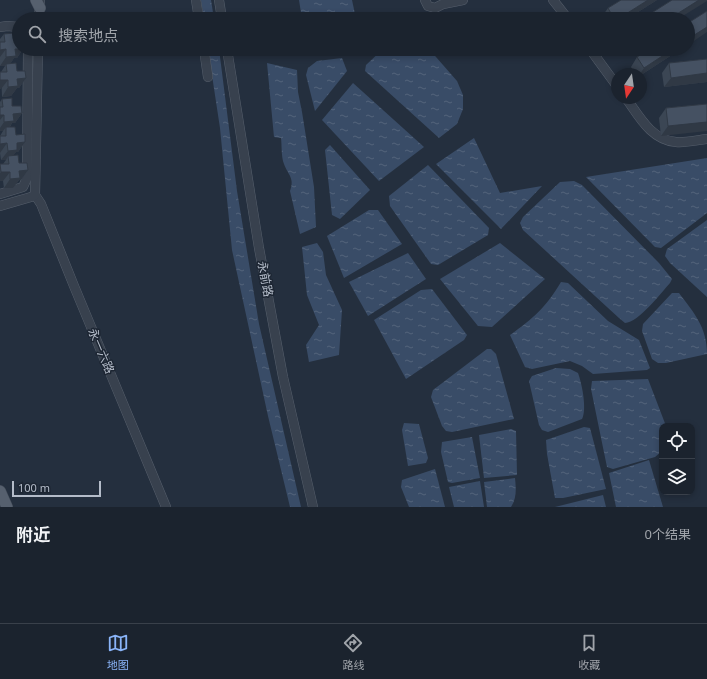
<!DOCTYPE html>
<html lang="zh">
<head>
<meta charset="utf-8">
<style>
  :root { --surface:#1b232e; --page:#242b36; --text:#f1f3f6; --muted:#a0a4aa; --line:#39404a; --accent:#8ab4f8 }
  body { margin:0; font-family:"Noto Sans","Noto Sans SC",sans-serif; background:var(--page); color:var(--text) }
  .controls { position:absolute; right:12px; bottom:12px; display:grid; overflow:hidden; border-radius:8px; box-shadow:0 2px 6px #0003 }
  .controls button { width:36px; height:36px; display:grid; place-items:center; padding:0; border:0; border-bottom:1px solid var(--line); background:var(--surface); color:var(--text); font:20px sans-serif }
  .compass { position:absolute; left:611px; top:68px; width:36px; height:36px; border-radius:50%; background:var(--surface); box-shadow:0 2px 6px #0003; rotate:193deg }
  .scale { position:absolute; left:12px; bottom:10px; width:89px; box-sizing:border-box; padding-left:4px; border:2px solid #b4bcc9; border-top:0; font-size:11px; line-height:14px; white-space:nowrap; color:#b4bcc9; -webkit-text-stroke:3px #1d2633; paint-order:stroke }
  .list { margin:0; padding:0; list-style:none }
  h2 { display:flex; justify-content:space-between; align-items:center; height:52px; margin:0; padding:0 16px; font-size:17px }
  h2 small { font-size:13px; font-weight:400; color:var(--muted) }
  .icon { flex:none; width:22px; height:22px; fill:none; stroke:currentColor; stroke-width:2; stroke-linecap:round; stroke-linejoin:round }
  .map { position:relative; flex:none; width:707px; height:507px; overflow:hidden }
  .search { position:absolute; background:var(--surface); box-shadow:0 2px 6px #0003; left:12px; right:12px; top:12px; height:44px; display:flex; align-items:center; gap:10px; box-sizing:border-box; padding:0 14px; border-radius:22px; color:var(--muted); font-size:15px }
  .sheet { height:116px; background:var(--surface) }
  nav { display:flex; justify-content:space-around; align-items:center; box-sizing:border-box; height:56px; border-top:1px solid var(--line); background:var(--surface); font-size:11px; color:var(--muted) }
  nav a { display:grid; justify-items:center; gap:2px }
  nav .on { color:var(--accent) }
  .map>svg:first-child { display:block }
</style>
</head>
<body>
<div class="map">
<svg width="707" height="507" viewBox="0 0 707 507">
  <defs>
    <pattern id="water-ripples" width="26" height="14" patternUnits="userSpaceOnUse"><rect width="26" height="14" fill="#394c67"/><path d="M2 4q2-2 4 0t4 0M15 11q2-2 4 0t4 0" fill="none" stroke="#53647b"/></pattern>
  </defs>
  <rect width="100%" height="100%" fill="#242f3e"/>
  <g fill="url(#water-ripples)">
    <path d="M 201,0 L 211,0 L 214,19 L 204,19 Z"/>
    <path d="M 299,0 L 352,0 L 356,19 L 302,19 Z"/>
    <path d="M 208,49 L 219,49 L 237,191 L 259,324 L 301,507 L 290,507 L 268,416 L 232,250 L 220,128 Z"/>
    <path d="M 383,49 L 429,49 L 457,81 L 463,95 L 463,109 L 457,124 L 439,138 L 365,71 L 366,65 Z"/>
    <path d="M 342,58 L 347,71 L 315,111 L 306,75 L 308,68 L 317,61 Z"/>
    <path d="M 267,63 L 297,70 L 298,92 L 302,112 L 314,187 L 316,227 L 300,234 L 290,191 C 295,178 288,175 284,164 C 281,156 282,146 281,138 L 274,137 Z"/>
    <path d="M 353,83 L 424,147 L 379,181 L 322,120 Z"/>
    <path d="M 474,138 L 500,193 L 542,186 L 501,229 L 436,164 Z"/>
    <path d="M 330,145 L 370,190 L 340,219 L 332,215 L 325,150 Z"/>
    <path d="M 707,158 L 707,213 L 661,248 L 655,247 L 586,177 Z"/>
    <path d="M 428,165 L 489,228 L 488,235 L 438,265 L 431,264 L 390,206 L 389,196 Z"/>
    <path d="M 574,181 L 582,185 L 659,263 L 672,279 L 670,283 C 660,294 639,322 625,323 L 619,318 L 523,230 L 520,223 L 523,217 L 560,182 Z"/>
    <path d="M 369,210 L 378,210 L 402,244 L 344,278 L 327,236 Z"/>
    <path d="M 707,220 L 707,297 L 670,263 L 665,256 L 667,249 Z"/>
    <path d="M 317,243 L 323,252 L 326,275 L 342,310 L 339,355 L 309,362 L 306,345 L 319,325 L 307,295 L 302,247 Z"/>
    <path d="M 500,243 L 545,279 L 492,327 L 478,326 L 440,279 Z"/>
    <path d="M 408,253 L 426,279 L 368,316 L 349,282 Z"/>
    <path d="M 561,282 L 568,283 L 608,321 L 639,340 L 650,368 L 647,370 L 593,374 L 582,366 L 570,361 L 532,369 L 525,367 L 510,335 C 534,318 546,307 561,282 Z"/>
    <path d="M 432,289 L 467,335 L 464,340 L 406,379 L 374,320 L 421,290 Z"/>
    <path d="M 672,293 L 679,293 C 694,313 707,327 707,354 L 666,363 L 658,363 L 652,359 L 642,331 L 643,324 Z"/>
    <path d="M 487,349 L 491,349 L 496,354 L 514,419 L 452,432 L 446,431 L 442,426 L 431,397 L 433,390 Z"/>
    <path d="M 556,368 L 570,369 L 578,373 C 582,384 587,409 582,419 L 548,432 L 542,430 L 539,425 L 529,381 L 532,376 Z"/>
    <path d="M 648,379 L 666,426 L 662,426 L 662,451 L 655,457 L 613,469 L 607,467 L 591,389 L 592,381 Z"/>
    <path d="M 404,423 L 419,424 L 428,458 L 426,463 L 408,466 L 402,430 Z"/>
    <path d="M 584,427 L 590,428 L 606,489 L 563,498 L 555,498 L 547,454 L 546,440 Z"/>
    <path d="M 511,429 L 516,431 L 517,475 L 484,478 L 479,435 Z"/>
    <path d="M 472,437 L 480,478 L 452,483 L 448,482 L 441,452 L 442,442 Z"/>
    <path d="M 649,460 L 663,507 L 616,507 L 609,473 Z"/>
    <path d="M 435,469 L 445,507 L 409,507 L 401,487 L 402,480 Z"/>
    <path d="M 515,478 C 516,488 517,498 511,507 L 487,507 L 484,482 Z"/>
    <path d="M 480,481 L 484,507 L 454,507 L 449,487 Z"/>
    <path d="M 603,495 L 606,507 L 555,507 Z"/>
  </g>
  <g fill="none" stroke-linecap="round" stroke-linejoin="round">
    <g stroke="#565f6c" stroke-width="10">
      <g id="minor">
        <path d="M 196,0 L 199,19"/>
        <path d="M 219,0 L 222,19"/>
        <path d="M 425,0 L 428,6 L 435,8 L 443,4 L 463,0"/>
        <path d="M 553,0 L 568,19"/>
        <path d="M 39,19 L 40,1"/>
        <path d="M 0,27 L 7,26 L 19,27"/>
        <path d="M 204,49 L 208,77"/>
        <path d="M 227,49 L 259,248 L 283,377 L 313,507"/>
        <path d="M 590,49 L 617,86"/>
        <path d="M 626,98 C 639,116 651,140 676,142 C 686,143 697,140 707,139"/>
        <path d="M 0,194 L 23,187 L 27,178 L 28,49"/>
        <path d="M 35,195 L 41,204 L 74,286 L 166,507"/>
        <path d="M 0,206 L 31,197 L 35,195 L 38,49"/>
      </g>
    </g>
    <g stroke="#414a57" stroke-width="12">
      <g id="major">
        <path d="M 36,0 L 40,8"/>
        <path d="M 0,491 L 7,507"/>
      </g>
    </g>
    <use href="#minor" stroke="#38414e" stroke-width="9"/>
    <use href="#major" stroke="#56606e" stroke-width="11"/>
  </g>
  <g fill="#3b4654">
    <path d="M 657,0 L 627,19 L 601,19 L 601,18 L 608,8 Z"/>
    <path d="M 4,34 L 14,41 L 19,49 L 23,49 L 17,58 L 14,58 L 10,64 L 17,71 L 26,78 L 19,88 L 17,88 L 11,96 L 2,97 L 1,72 L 5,66 L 0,66 L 0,39 Z"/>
    <path d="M 681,49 L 641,75 L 641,74 L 635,74 L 631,67 L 637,57 Z"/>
    <path d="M 707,59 L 707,82 L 664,87 L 662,73 L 669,63 Z"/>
    <path d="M 2,99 L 22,113 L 15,123 L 12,123 L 10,127 L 16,135 L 25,142 L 18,152 L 16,152 L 13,155 L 19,163 L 28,170 L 21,180 L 19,180 L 13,188 L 4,188 L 3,181 L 0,181 L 0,164 L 3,164 L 6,160 L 1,160 L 0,153 L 0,136 L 3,131 L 0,131 L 0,102 Z"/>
    <path d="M 707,104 L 661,136 L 659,118 L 666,108 Z"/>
  </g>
  <g fill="#303945">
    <path d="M 648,0 L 657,0 L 627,19 L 618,19 Z"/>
    <path d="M 699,0 L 707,0 L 707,1 L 678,19 L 669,19 Z"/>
    <path d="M 707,27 L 707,32 L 688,45 L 688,39 Z"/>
    <path d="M 6,49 L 0,57 L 0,50 Z"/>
    <path d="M 15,49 L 23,49 L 17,58 L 14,58 L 9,66 L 6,64 L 5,66 L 0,66 L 6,57 Z"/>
    <path d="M 673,49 L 681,49 L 641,75 L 641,74 L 640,74 L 644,68 Z"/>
    <path d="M 707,73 L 707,82 L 664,87 L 671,78 Z"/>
    <path d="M 26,78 L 19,88 L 17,88 L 11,96 L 2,97 L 8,87 L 17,79 Z"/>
    <path d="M 0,80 L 8,80 L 1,89 L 0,89 Z"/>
    <path d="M 22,113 L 15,123 L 12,123 L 7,131 L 6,127 L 3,131 L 0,131 L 0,128 L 4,122 L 13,114 Z"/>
    <path d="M 0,115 L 4,115 L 0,120 Z"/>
    <path d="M 707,122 L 707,131 L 661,136 L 668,126 Z"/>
    <path d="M 25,142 L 18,152 L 16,152 L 10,160 L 8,156 L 6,160 L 1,160 L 8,151 L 17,143 Z"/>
    <path d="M 7,143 L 0,153 L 0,144 Z"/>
    <path d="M 28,170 L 21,180 L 19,180 L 13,188 L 4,188 L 10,179 L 19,171 Z"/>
    <path d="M 1,172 L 10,172 L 3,181 L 0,181 L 0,173 Z"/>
  </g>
  <g fill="#455162" stroke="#303945">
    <path d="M 621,0 L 648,0 L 618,19 L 614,19 L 608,8 Z"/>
    <path d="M 672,0 L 699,0 L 669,19 L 642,19 Z"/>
    <path d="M 707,11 L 707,27 L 688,39 L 688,23 Z"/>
    <path d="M 14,33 L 14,41 L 19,41 L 19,49 L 15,49 L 16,56 L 6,57 L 6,49 L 0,50 L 0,42 L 5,42 L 4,34 Z"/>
    <path d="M 650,49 L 673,49 L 644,68 L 637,57 Z"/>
    <path d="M 707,59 L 707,73 L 671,78 L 669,63 Z"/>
    <path d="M 16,63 L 17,71 L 25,71 L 26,78 L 17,79 L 18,86 L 8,87 L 8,80 L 0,80 L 0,72 L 7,72 L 6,64 Z"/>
    <path d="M 12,98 L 12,106 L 21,106 L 22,113 L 13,114 L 14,121 L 4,122 L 4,115 L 0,115 L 0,107 L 3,107 L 2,99 Z"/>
    <path d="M 707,104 L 707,122 L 668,126 L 666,108 Z"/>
    <path d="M 6,127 L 15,127 L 16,135 L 25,134 L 25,142 L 17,143 L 17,150 L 8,151 L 7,143 L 0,144 L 0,136 L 6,136 Z"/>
    <path d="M 18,155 L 19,163 L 27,163 L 28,170 L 19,171 L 20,178 L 10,179 L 10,172 L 1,172 L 0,164 L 9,164 L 8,156 Z"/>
  </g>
  <g text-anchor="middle" stroke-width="3" stroke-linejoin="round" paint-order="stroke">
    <g font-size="12" fill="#b4bcc9" stroke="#1d2633">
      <text transform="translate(265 279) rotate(79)" y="4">永前路</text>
      <text transform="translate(101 351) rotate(67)" y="4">永一六路</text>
    </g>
  </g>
</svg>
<div class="controls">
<button><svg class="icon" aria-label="locate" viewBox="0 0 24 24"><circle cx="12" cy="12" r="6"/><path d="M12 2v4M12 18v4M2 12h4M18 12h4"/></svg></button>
<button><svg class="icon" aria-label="layers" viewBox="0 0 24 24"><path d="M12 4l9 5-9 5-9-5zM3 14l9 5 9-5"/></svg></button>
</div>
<svg class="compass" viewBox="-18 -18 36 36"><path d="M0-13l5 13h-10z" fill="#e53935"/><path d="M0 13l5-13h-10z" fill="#a0a4aa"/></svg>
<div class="scale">100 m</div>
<div class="search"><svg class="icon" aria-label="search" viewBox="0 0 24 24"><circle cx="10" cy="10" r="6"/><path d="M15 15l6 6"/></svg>搜索地点</div>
</div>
<section class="sheet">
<h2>附近<small>0个结果</small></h2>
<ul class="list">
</ul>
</section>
<nav>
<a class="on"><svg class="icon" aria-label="map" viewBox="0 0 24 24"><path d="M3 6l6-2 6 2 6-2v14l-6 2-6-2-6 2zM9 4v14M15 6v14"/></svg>地图</a>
<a><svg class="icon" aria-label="directions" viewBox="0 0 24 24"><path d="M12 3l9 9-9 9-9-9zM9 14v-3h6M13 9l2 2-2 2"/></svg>路线</a>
<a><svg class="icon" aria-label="saved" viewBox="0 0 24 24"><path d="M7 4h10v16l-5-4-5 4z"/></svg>收藏</a>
</nav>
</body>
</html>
